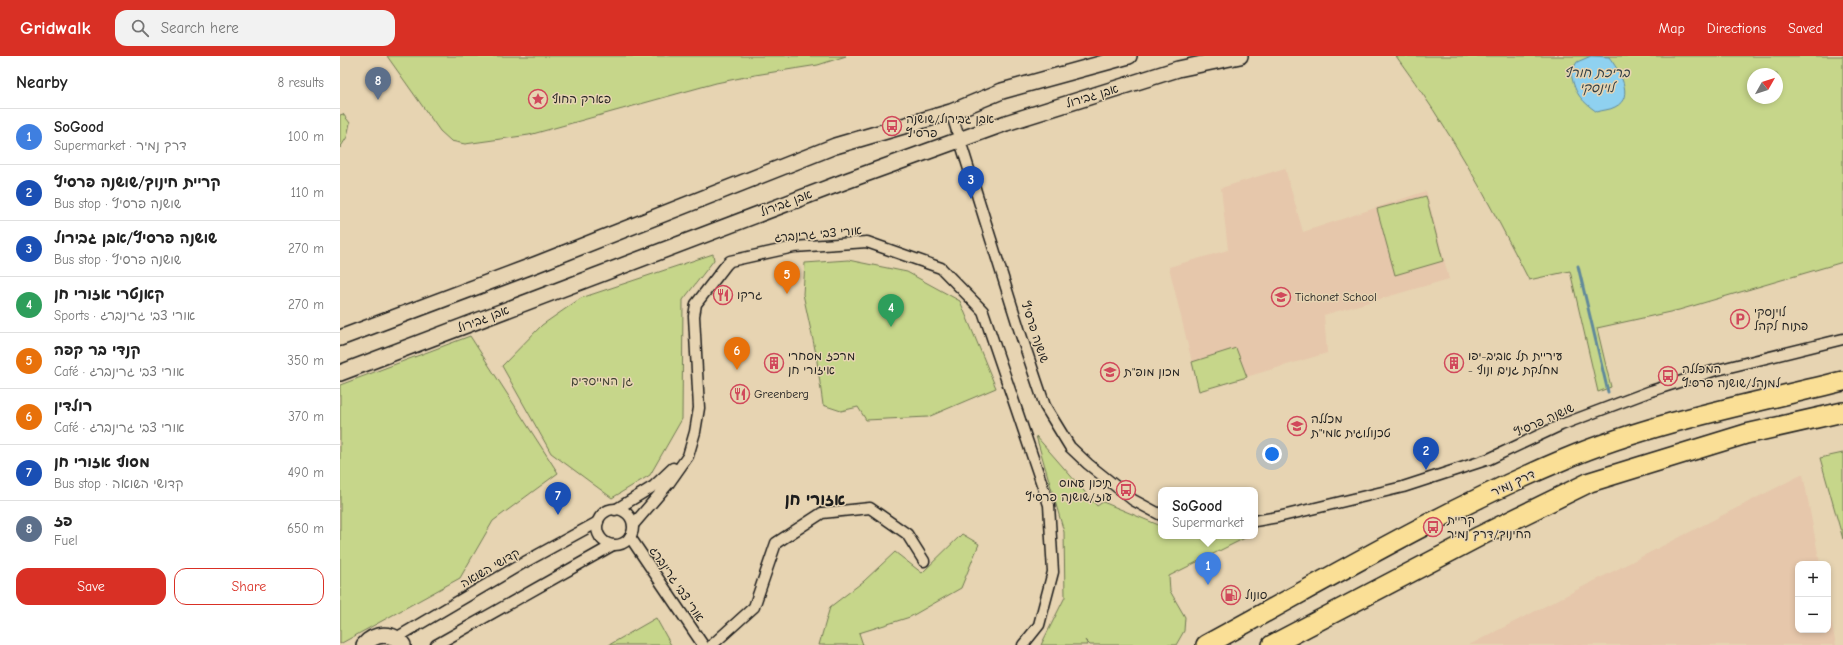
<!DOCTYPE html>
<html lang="en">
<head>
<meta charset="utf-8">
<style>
  :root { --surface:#fff; --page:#f2f2f2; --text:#222; --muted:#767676; --line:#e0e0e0; --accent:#d93025 }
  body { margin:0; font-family:"Comic Neue","Playpen Sans Hebrew",sans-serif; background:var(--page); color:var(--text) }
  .controls { position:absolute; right:12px; bottom:12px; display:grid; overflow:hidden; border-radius:8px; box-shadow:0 2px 6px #0003 }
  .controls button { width:36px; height:36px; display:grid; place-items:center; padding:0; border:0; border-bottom:1px solid var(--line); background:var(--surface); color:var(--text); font:20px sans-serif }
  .compass { position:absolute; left:1407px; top:12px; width:36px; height:36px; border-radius:50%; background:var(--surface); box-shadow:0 2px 6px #0003; rotate:51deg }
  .you { position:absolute; left:932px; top:398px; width:14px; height:14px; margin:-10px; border:3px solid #fff; border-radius:50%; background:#1a73e8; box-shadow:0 0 0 6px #1a73e833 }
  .badge { display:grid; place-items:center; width:26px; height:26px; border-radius:50%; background:var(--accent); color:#fff; font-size:13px; font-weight:700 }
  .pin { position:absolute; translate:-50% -33px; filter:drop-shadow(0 1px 2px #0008) }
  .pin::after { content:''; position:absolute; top:21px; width:14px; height:12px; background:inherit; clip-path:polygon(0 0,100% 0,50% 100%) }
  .popup { position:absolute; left:818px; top:431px; width:100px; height:52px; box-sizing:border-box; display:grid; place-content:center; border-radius:8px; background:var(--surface); filter:drop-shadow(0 1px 3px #0005); font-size:13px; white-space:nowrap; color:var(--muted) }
  .popup b { font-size:15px; color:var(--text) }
  .popup::after { content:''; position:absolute; left:50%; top:100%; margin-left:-8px; border:8px solid transparent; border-top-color:var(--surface) }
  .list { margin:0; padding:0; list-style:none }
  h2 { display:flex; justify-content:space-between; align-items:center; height:52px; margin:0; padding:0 16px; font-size:17px }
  h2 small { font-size:13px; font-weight:400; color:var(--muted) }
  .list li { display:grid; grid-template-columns:26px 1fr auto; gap:12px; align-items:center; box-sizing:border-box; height:56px; padding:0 16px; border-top:1px solid var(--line) }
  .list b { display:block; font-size:15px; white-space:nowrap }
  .list p { margin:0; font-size:13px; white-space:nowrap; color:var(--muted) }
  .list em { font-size:13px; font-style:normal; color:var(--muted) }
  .actions { display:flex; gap:8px; padding:12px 16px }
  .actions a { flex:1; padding:9px 0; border:1px solid var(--accent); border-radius:12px; text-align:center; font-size:14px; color:var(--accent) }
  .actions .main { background:var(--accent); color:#fff }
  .icon { flex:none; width:22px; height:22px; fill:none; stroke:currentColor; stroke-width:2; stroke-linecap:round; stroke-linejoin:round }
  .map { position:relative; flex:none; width:1503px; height:589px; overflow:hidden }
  header { display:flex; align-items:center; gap:24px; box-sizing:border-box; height:56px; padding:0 20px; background:var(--accent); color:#fff }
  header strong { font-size:19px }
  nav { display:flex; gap:22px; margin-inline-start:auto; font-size:14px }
  .search { width:280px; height:36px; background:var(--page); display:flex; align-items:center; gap:10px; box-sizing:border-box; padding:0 14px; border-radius:12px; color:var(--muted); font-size:15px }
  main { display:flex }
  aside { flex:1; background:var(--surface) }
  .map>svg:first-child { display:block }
</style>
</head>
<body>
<header>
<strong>Gridwalk</strong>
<div class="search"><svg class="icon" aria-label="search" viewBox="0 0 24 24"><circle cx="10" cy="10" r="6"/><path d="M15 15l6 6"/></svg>Search here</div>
<nav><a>Map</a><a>Directions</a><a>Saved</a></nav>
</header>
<main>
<aside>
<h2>Nearby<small>8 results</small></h2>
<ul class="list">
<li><span class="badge" style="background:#3f7fe0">1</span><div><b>SoGood</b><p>Supermarket · דרך נמיר</p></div><em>100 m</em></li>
<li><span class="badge" style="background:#1a4fb4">2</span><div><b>קריית חינוך/שושנה פרסיץ</b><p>Bus stop · שושנה פרסיץ</p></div><em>110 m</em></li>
<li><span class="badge" style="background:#1a4fb4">3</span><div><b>שושנה פרסיץ/אבן גבירול</b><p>Bus stop · שושנה פרסיץ</p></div><em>270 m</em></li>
<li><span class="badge" style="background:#2e9e5b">4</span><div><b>קאנטרי אזורי חן</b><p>Sports · אורי צבי גרינברג</p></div><em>270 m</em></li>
<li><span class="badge" style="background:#e8710a">5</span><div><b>קנדי בר קפה</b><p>Café · אורי צבי גרינברג</p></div><em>350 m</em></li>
<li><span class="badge" style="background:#e8710a">6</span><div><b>רולדין</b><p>Café · אורי צבי גרינברג</p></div><em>370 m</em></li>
<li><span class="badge" style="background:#1a4fb4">7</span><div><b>מסוף אזורי חן</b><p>Bus stop · קדושי השואה</p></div><em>490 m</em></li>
<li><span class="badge" style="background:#5c6f8a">8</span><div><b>פז</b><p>Fuel</p></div><em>650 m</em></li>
</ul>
<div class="actions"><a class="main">Save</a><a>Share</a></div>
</aside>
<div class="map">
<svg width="1503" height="589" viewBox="0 0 1503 589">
  <rect width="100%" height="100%" fill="#e7d4b2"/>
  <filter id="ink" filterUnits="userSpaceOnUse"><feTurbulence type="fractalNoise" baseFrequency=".025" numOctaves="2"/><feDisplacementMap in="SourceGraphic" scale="8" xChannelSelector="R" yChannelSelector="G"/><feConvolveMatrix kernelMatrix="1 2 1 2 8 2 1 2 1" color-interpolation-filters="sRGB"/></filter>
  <g filter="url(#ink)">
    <g fill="#e6c7ab">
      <path d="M 945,112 L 963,176 L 1086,135 L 1109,223 L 984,259 L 987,297 L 859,335 L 829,211 L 888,194 L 881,132 Z"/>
      <path d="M 1463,418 L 1480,508 L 1458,508 L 1458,574 L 1488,574 L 1488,549 L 1496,589 L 1129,589 Z"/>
    </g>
    <g fill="#c6d68a" stroke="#717953" fill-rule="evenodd">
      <path d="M 47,0 L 506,0 L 478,9 L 415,19 L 376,27 L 189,79 L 125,88 L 111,85 L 100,75 Z"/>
      <path d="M 1056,0 L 1503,0 L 1503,206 L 1339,254 L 1257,272 L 1271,331 L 1258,336 L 1230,215 L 1189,224 C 1150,147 1108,70 1056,0 ZM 1413,18 L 1437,18 L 1437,42 L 1413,42 Z"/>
      <path d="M 3,58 L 10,67 L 7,81 L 0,92 L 0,59 Z"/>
      <path d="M 1086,140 L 1103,205 L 1055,219 L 1037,153 Z"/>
      <path d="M 373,198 L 374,204 L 343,244 L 342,363 L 310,419 L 272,442 L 211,397 L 162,310 L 202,269 L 241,242 Z"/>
      <path d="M 508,204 L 567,216 L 620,245 L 656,332 L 588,361 L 526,364 L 518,351 L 501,355 L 483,349 L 476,298 L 463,238 L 465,207 Z"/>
      <path d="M 130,280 L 218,417 L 153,465 L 120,522 L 0,588 L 0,329 Z"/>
      <path d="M 896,292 L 907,321 L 859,335 L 852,306 Z"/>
      <path d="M 696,380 L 757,450 L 763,446 L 821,470 L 821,480 L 909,480 L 829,520 L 830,535 L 845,561 L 844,575 L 836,589 L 750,589 L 745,584 L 748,589 L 701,589 L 725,541 L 724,476 Z"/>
      <path d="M 1503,397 L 1503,483 L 1480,402 Z"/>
      <path d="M 622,478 L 639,488 L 621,532 L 570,561 L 519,577 L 523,589 L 479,589 L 490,551 L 524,525 L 555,496 L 582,517 Z"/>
      <path d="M 316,562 L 331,589 L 269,589 Z"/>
    </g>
    <path fill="#8fd1f0" stroke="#61899b" d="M 1251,0 L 1269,1 C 1278,13 1296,41 1275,51 C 1270,54 1262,54 1257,56 C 1240,44 1234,36 1231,16 L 1237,6 Z"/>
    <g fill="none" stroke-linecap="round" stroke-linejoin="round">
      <path stroke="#61899b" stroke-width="3" d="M 1238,210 L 1268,336"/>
      <g stroke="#1c1c1c" stroke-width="13">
        <g id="street">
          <path d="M 611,56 L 681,279 L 705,350 L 730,391 L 748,408 L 793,444 L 821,459"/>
          <circle cx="275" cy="471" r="18"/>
          <path d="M 275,454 L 314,430 L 333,412"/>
          <path d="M 915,465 L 938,461 L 1063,431 L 1149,403 L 1221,369 L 1311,335 L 1373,315 L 1503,283"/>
          <path d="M 293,469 L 329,427 L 348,400 L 355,376 L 359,352 L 354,260 L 356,248 L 386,209 L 390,205 L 454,191 L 527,186 L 601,212 L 643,255 L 709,449 L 713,516 L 699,569 L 683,589"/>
          <path d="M 290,481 L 363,589"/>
          <path d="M 56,582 L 185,506 L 258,466"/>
          <path d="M 96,589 L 273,489"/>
          <path d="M 372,589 L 414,551 L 436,487 L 482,457 L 530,452 L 567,478 L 584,505"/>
        </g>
      </g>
      <g stroke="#1c1c1c" stroke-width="18">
        <g id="secondary">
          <path d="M 0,282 L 197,208 L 495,90 L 611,56 L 662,35 L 789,0"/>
          <path d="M 0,317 L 506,125 L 666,67 L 838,13 L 900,0"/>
          <path d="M 24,589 C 34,577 53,575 63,589"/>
        </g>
      </g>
      <g stroke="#1c1c1c" stroke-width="22">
        <g id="highway">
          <path d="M 866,589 C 984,525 1101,455 1225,403 C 1313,366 1410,348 1503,325"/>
          <path d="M 932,589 L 1140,480 L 1250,426 L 1406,378 L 1503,356"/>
        </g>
      </g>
      <use href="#street" stroke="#e7d4b2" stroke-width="10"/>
      <use href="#secondary" stroke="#e7d4b2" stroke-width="15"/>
      <use href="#highway" stroke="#fadf96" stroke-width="19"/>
    </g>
  </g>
  <defs>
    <g id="sight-ring" transform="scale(1)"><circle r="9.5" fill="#e7d4b2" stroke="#d1495b" stroke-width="1.5"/><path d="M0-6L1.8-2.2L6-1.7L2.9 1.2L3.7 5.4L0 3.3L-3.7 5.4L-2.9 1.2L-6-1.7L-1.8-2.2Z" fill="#d1495b"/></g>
    <g id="bus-ring" transform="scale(1)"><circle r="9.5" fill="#e7d4b2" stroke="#d1495b" stroke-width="1.5"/><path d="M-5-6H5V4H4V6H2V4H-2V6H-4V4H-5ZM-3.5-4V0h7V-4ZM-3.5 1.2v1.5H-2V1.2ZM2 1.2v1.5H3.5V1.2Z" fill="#d1495b"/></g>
    <g id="restaurant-ring" transform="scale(1)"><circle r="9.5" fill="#e7d4b2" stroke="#d1495b" stroke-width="1.5"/><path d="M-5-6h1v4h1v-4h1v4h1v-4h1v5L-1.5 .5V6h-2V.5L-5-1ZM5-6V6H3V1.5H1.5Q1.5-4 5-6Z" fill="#d1495b"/></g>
    <g id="school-ring" transform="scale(1)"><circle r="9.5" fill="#e7d4b2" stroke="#d1495b" stroke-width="1.5"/><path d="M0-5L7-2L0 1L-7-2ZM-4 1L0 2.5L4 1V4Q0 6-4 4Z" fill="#d1495b"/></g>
    <g id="parking-ring" transform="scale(1)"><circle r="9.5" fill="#e7d4b2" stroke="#d1495b" stroke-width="1.5"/><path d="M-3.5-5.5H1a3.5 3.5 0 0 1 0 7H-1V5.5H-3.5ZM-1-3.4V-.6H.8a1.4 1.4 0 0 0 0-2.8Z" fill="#d1495b"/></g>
    <g id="building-ring" transform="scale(1)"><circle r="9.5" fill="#e7d4b2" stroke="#d1495b" stroke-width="1.5"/><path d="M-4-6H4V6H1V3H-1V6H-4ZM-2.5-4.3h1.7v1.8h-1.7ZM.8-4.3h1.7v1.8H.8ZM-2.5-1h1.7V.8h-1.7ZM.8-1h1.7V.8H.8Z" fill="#d1495b"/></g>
    <g id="university-ring" transform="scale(1)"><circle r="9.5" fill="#e7d4b2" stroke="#d1495b" stroke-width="1.5"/><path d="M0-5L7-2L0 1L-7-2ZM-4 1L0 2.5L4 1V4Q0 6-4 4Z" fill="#d1495b"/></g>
    <g id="fuel-ring" transform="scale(1)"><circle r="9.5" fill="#e7d4b2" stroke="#d1495b" stroke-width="1.5"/><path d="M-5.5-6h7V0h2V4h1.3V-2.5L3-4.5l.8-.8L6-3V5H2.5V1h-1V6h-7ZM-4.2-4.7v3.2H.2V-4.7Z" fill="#d1495b"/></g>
  </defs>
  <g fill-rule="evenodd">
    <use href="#sight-ring" x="198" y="43"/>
    <use href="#bus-ring" x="552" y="70"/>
    <use href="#restaurant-ring" x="383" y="239"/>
    <use href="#school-ring" x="941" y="241"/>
    <use href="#parking-ring" x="1400" y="263"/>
    <use href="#building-ring" x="434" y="307"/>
    <use href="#building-ring" x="1114" y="307"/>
    <use href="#university-ring" x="770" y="316"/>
    <use href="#bus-ring" x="1328" y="320"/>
    <use href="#restaurant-ring" x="400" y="338"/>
    <use href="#university-ring" x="957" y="370"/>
    <use href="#bus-ring" x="786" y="434"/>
    <use href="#bus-ring" x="1093" y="471"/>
    <use href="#fuel-ring" x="891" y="539"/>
  </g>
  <g text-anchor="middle" stroke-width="3" stroke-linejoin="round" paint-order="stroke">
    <g font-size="12" fill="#1c1c1c" stroke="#e7d4b2">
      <text transform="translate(752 40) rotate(-17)" y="4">אבן גבירול</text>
      <text transform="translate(446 147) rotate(-21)" y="4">אבן גבירול</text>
      <text transform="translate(478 178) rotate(-5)" y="4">אורי צבי גרינברג</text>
      <text transform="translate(143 263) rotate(-21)" y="4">אבן גבירול</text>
      <text transform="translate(695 276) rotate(72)" y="4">שושנה פרסיץ</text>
      <text transform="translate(1204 364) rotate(-24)" y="4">שושנה פרסיץ</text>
      <text transform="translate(1173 427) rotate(-25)" y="4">דרך נמיר</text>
      <text transform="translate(150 512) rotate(-30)" y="4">קדושי השואה</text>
      <text transform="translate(337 528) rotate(56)" y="4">אורי צבי גרינברג</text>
    </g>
    <g font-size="12" fill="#1c1c1c" stroke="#e7d4b2" text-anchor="start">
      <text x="212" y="47">פארק החוף</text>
      <text x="566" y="67">אבן גבירול/שושנה<tspan x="566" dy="14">פרסיץ</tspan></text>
      <text x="397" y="243">גרקו</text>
      <text x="955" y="245">Tichonet School</text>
      <text x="1414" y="260">לוינסקי<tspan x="1414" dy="14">פתוח לקהל</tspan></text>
      <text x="448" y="304">מרכז מסחרי<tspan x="448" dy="14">איזורי חן</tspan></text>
      <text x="1128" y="304">עיריית תל אביב-יפו<tspan x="1128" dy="14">- מחלקת גנים ונוף</tspan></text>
      <text x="1342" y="317">המכללה<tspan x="1342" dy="14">למנהל/שושנה פרסיץ</tspan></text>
      <text x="784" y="320">מכון מופ"ת</text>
      <text x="414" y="342">Greenberg</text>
      <text x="971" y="367">מכללה<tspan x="971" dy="14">טכנולוגית אמי"ת</tspan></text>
      <text x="772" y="431" text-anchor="end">תיכון עמוס<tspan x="772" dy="14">עוז/שושנה פרסיץ</tspan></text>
      <text x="1107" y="468">קריית<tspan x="1107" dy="14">החינוך/דרך נמיר</tspan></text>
      <text x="905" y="543">סונול</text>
    </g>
    <g font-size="12" fill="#3e4132" stroke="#e7d4b2">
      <text x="262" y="329">גן המייסדים</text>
    </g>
    <g font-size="13" font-style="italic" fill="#334046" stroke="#e7d4b2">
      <text x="1257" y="21">בריכת חורף<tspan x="1257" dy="15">לוינסקי</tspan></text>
    </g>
    <g font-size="16" font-weight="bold" fill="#1c1c1c" stroke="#e7d4b2">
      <text x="475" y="449">אזורי חן</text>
    </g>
  </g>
</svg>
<div class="controls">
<button>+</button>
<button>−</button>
</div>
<svg class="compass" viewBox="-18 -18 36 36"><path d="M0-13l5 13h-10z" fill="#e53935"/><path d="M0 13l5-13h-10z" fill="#767676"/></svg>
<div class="you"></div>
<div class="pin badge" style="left:868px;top:529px;background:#3f7fe0">1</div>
<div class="popup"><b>SoGood</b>Supermarket</div>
<div class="pin badge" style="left:1086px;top:414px;background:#1a4fb4">2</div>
<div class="pin badge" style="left:631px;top:143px;background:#1a4fb4">3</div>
<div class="pin badge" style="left:551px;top:271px;background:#2e9e5b">4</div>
<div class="pin badge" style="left:447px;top:238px;background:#e8710a">5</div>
<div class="pin badge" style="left:397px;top:314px;background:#e8710a">6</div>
<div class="pin badge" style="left:218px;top:459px;background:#1a4fb4">7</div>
<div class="pin badge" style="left:38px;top:44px;background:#5c6f8a">8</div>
</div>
</main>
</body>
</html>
